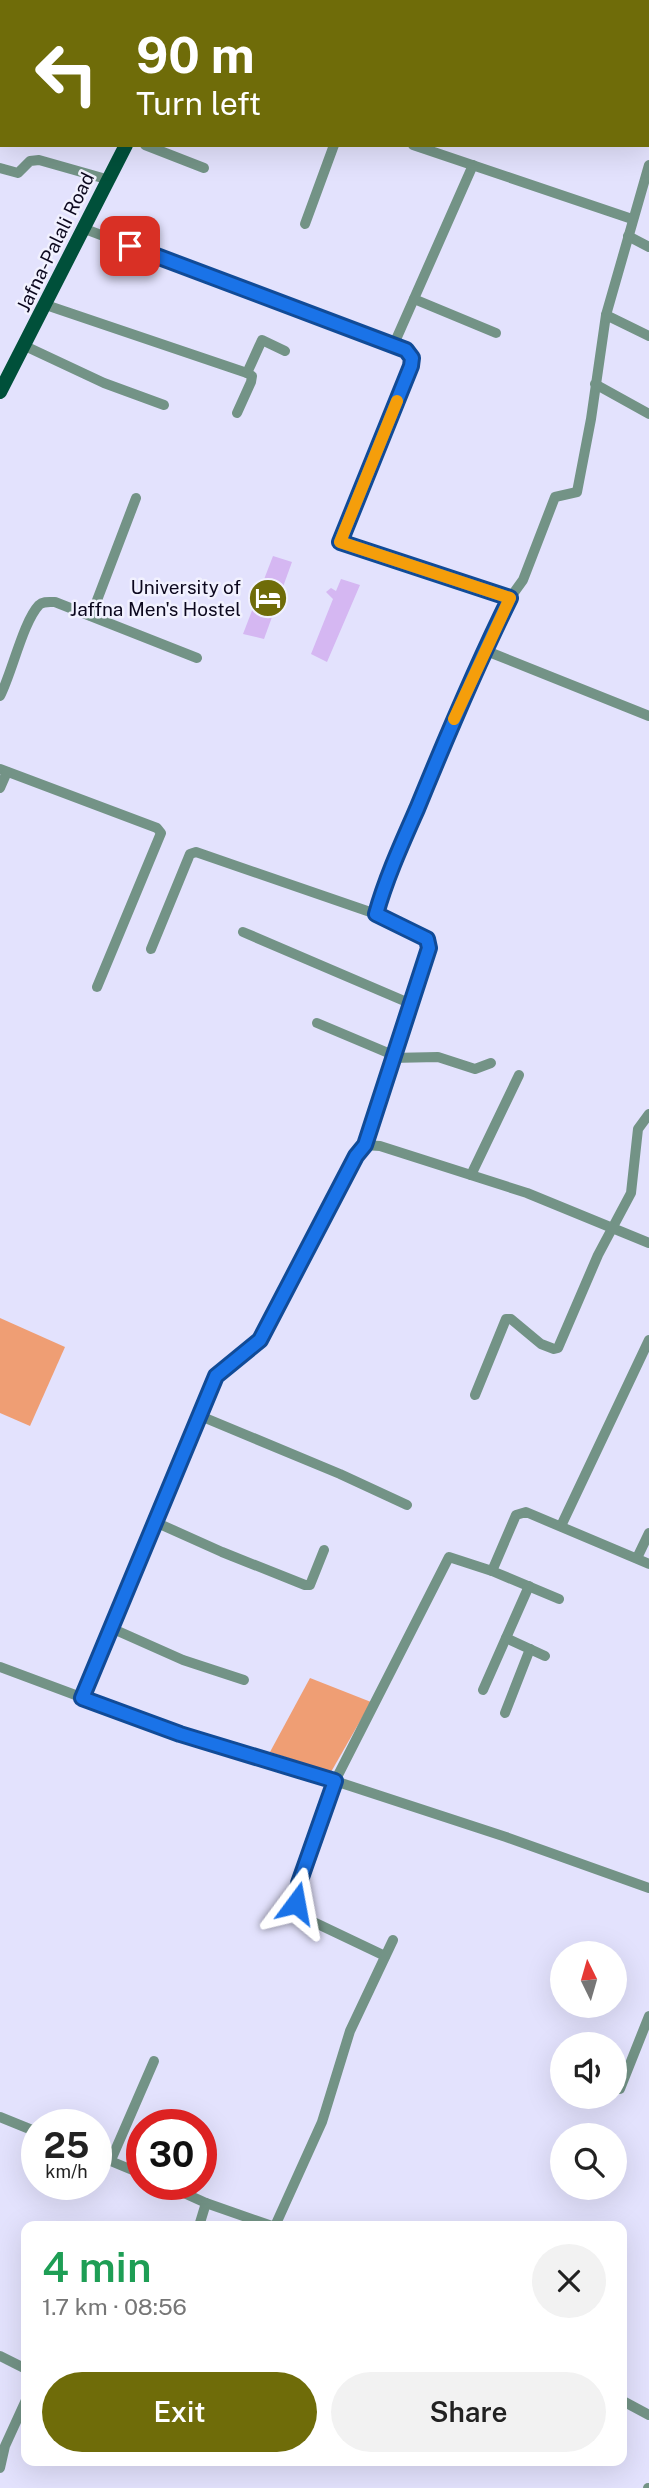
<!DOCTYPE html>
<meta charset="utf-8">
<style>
body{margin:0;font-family:"Public Sans",sans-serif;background:#f2f2f2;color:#222;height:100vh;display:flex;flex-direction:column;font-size:26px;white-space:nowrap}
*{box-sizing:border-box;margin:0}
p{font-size:23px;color:#767676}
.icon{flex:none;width:38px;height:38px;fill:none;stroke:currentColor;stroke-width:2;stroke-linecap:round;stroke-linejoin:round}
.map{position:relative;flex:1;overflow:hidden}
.panel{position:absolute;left:21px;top:2221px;width:606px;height:245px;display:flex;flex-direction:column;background:#fff;border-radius:14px;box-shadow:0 7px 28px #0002}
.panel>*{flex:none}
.banner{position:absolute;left:0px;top:0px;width:649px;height:147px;box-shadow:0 7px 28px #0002;background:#6f6c09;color:#fff;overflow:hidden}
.needle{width:46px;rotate:355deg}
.controls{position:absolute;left:550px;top:1941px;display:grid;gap:14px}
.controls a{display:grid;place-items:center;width:77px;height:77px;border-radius:50%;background:#fff;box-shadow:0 7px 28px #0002;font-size:35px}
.speed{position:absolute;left:21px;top:2109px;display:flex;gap:14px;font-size:35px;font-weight:700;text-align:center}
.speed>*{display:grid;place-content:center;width:91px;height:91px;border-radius:50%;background:#fff;box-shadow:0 7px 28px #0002;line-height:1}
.speed small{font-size:18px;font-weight:400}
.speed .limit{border:10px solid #d22;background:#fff;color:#111}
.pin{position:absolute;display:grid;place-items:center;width:60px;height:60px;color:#fff;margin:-30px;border-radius:14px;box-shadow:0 4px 10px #0006}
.me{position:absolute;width:77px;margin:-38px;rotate:13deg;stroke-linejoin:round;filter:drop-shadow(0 0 5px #0008)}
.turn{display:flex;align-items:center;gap:24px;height:147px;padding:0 21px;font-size:32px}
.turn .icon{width:91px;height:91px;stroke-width:2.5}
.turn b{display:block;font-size:49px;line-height:60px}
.round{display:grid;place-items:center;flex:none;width:74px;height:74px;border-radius:37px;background:#f2f2f2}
.summary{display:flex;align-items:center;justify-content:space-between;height:119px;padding:0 21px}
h1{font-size:42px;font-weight:600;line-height:52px;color:#1e9e55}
.primary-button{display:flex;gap:14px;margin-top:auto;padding:14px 21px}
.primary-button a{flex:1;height:80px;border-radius:42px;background:#6f6c09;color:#fff;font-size:28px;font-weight:600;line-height:80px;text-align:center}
.primary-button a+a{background:#f2f2f2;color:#222}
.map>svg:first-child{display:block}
</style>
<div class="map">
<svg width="649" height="2488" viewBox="0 0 649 2488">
<rect width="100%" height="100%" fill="#e3e2fd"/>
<g fill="#ef9e74">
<polygon points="0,1318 65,1347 30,1426 0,1413"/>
<polygon points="310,1678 371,1702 331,1772 270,1752"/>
</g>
<g fill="#d5b7f2">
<polygon points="273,556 292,562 264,639 243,634"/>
<polygon points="341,579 360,585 327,662 311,654 333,599 326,592 331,588 336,591"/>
</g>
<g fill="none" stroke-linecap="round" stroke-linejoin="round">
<g stroke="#739386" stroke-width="10">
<polyline points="445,0 449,2"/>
<polyline points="145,145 204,168"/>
<polyline points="413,145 632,219"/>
<polyline points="0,168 18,173 30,161 39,160 106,179"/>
<polyline points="305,224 334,145"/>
<polyline points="85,229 406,350 413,358 411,366 340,542 510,598"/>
<polyline points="628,236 649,247"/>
<polyline points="414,299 496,333"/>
<polyline points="46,305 247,373 252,376 251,382 237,413"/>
<polyline points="606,315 649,336"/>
<polyline points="394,344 473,165"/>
<polyline points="25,346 104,383 164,405"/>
<polyline points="247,373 262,340 285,351"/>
<polyline points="595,384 649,414"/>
<polyline points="91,616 136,498"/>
<polyline points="484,650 649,716"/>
<path d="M0,696c12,-23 23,-74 39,-91 4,-4 10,-3 16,-3l142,56"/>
<polyline points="0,769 157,828 161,833 97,987"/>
<polyline points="0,788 7,772"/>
<polyline points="243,932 409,1003"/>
<polyline points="151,949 190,854 196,852 376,914"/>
<polyline points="317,1023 393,1055"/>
<polyline points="391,1058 438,1057 475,1069 491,1063"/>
<polyline points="364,1145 429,948 427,939 376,914 382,894 484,650 510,598 523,580 555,497 577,492 591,419 606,315 649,165"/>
<polyline points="471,1175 519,1075"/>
<polyline points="475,1395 506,1319 511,1319 541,1344 554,1349 558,1348 598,1255 631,1193 638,1129 649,1114"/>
<polyline points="198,1415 340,1474 407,1505"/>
<polyline points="155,1522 222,1552 305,1585 310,1585 324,1550"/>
<polyline points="561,1526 649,1340"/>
<polyline points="637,1558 649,1533"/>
<polyline points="649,1564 526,1512 516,1515 492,1571 449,1557 335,1781 506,1837 649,1888"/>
<polyline points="492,1571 559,1599"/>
<polyline points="111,1628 183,1660 244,1680"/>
<polyline points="506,1638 545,1656"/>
<polyline points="0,1667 180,1734 335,1781 297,1892 296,1908 303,1917 385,1956"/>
<polyline points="483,1690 529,1586"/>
<polyline points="82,1698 216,1375 260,1340 356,1156 364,1145 380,1146 527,1193 649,1243"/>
<polyline points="505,1713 530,1649"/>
<polyline points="620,2089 649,2016"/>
<polyline points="0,2117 37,2132"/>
<polyline points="96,2155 142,2174"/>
<polyline points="111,2160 154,2061"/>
<polyline points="164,2184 206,2203 272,2226"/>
<polyline points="199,2226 206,2203"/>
<polyline points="275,2226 322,2122 350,2031 393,1940"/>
<polyline points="0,2356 26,2369"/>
<polyline points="621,2400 649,2415"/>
<polyline points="0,2468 5,2446 26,2400"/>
<polyline points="648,2488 649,2488"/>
</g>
<g stroke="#00503a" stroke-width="14">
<polyline points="203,2 204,0"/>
<polyline points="0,392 126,145"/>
</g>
</g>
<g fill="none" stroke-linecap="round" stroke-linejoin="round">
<g stroke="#114b97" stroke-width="18">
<path id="route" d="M130,246l276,104 6,8 -1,8 -71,176 170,56c-34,69 -64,140 -93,211 -15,34 -31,69 -41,105l51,25 2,9 -64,197 -9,11 -96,184 -44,36 -134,322 98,36 155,47 -36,102 -3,20"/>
</g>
<use href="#route" stroke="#1a73e8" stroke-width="12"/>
<polyline stroke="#f59e0b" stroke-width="12" points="397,401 340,542 510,598 454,719"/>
</g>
<defs>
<g id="hotel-disc" transform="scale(2.0125)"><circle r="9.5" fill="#6f6c09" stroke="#f1f1fe"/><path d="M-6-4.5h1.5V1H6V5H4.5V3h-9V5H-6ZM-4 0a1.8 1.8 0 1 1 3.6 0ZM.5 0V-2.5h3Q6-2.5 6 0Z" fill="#fff"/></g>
</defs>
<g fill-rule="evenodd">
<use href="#hotel-disc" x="268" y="598"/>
</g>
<g text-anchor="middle" stroke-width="5" stroke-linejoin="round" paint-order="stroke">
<g font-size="19" fill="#0c081e" stroke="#f1f1fe">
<text transform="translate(55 242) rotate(-64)" y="7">Jafna-Palali Road</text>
</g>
<g font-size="19" fill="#0c081e" stroke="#f1f1fe" text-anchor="end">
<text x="241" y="594">University of<tspan x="241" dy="22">Jaffna Men's Hostel</tspan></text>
</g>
</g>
</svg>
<div class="controls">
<a><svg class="needle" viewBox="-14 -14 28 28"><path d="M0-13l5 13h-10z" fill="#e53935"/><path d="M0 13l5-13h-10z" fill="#767676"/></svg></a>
<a><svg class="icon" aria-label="sound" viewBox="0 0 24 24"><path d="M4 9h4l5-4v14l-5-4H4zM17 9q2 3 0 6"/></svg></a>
<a><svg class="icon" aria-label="search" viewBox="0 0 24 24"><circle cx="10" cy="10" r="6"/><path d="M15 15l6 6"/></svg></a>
</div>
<div class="speed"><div>25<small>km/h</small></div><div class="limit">30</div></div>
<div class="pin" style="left:130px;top:246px;background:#d93025"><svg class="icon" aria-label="arrive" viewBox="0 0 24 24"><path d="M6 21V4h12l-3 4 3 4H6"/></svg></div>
<svg class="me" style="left:296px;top:1903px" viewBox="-20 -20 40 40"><path d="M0-17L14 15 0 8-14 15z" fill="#1a73e8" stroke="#fff" stroke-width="4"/></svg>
<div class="banner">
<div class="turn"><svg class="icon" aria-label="left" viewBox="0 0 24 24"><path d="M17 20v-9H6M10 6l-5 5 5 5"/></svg><div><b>90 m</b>Turn left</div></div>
</div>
<section class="panel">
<div class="summary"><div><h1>4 min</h1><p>1.7 km · 08:56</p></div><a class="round"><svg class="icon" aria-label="close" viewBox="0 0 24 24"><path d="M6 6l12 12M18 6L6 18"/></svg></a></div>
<div class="primary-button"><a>Exit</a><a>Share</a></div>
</section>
</div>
